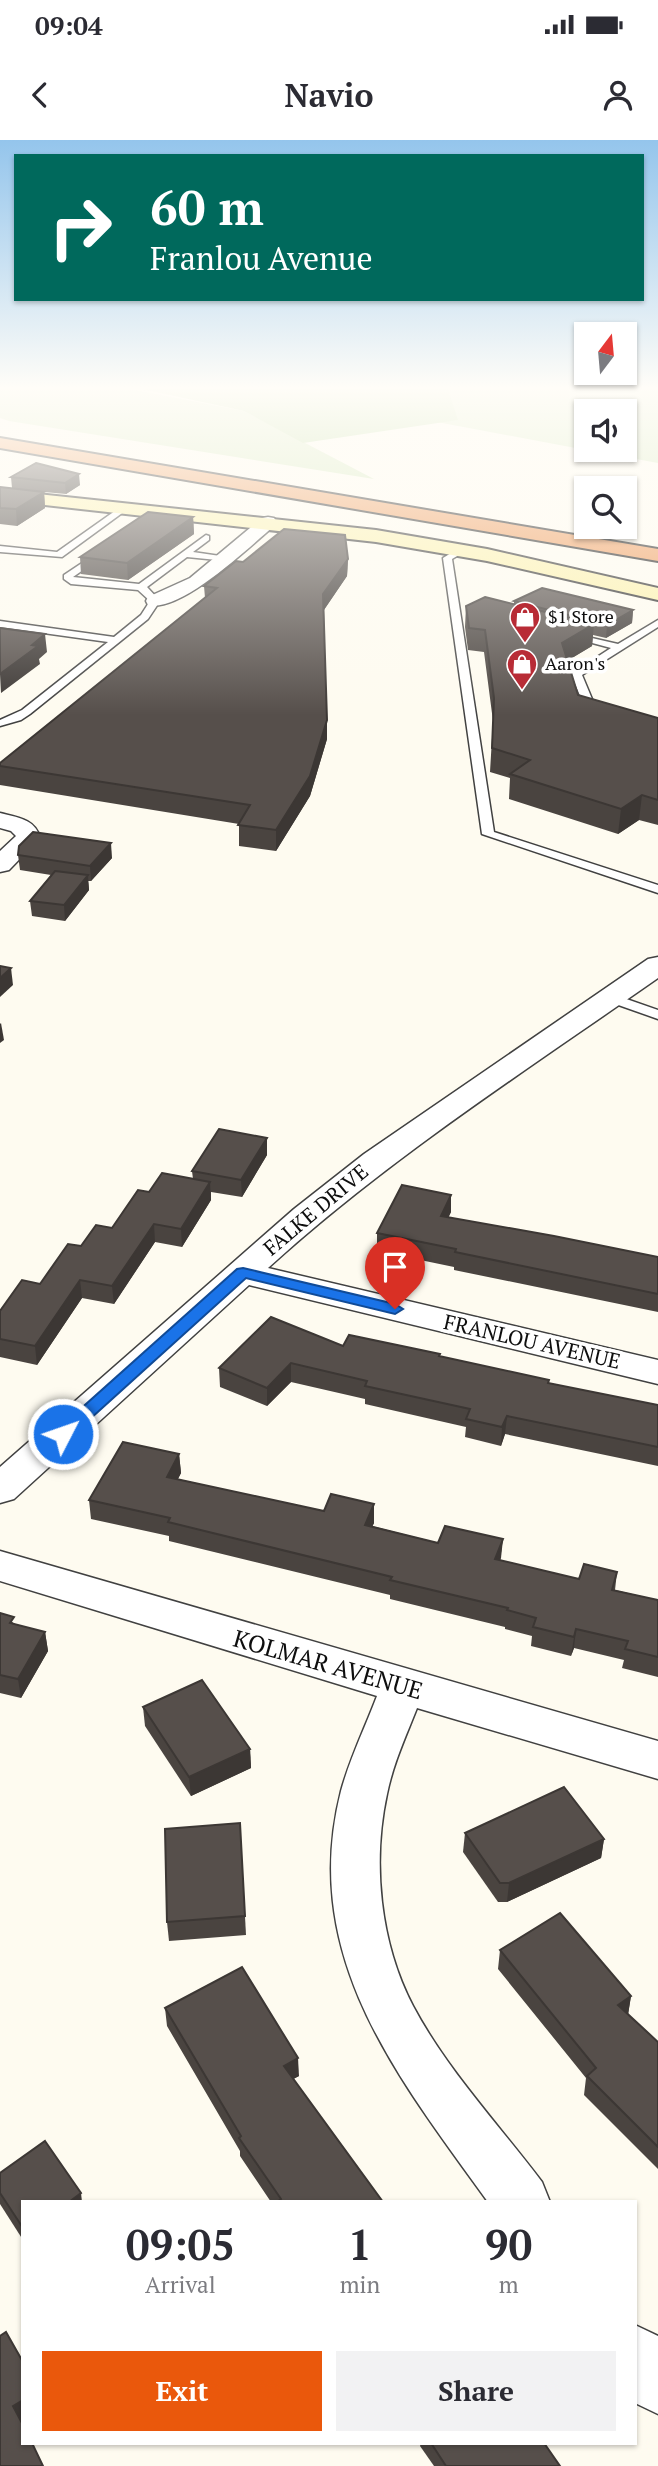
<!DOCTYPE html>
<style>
body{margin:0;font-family:"PT Serif",serif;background:#f2f2f3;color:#2b2b33;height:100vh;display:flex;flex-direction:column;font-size:26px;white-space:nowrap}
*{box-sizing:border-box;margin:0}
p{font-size:23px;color:#7c7c81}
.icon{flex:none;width:38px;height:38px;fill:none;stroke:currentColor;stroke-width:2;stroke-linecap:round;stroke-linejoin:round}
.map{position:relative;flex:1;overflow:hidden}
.panel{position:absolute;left:21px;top:2060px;width:616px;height:245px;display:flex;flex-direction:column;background:#fff;border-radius:0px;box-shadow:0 2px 5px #0004}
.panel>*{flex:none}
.hud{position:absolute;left:14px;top:14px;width:630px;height:147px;border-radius:0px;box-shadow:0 2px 5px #0004;background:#00695c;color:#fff;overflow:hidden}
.needle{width:46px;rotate:16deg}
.controls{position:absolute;left:574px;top:182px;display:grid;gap:14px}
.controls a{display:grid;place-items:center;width:63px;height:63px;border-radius:0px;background:#fff;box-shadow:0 2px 5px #0004;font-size:35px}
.pin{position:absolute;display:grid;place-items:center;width:60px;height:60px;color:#fff;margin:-72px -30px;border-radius:50% 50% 50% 0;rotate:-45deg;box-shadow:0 0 7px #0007}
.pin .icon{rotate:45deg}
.me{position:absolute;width:77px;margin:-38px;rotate:49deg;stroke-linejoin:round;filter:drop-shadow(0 0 5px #0008)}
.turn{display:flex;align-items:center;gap:24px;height:147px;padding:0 21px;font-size:32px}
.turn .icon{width:91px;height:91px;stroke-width:2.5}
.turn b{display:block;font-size:49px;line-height:60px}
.eta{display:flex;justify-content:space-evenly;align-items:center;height:119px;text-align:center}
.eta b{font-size:42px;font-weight:600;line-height:49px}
.cta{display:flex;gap:14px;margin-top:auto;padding:14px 21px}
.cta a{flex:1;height:80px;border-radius:0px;background:#ea580c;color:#fff;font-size:28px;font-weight:600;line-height:80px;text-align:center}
.cta a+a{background:#f2f2f3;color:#2b2b33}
.status{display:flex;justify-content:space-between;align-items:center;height:49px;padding:0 35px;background:#fff;direction:ltr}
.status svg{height:19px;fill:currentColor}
header{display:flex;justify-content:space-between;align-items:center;height:91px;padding:0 21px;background:#fff;font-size:32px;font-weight:600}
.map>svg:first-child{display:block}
</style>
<div class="status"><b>09:04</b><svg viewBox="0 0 49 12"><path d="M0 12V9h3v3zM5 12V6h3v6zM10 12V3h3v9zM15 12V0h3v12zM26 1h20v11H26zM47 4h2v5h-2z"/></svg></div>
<header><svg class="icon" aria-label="back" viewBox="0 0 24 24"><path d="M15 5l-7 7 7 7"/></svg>Navio<svg class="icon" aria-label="person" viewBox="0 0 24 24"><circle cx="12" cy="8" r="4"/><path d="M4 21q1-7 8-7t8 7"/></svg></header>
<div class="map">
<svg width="658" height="2326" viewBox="0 0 658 2326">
<rect width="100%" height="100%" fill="#fefbf0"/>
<g fill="#d3e7bb">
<polygon points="0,249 130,249 244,271 374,339 9,281 0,278"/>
<polygon points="429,249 658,249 658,323 587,310 625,310 625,271 586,271 586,310 421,279"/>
</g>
<polygon fill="#b8d89b" points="142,249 448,249 458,280 303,303 244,271"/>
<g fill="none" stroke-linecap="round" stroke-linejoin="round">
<g stroke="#414141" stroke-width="3">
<g id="lane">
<polygon points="122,366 129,368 62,417 0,412 0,406 57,412"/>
<polygon points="206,395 209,396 209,400 193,412 227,417 227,421 187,417 147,447 160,461 148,479 30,574 21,580 0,586 0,580 22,570 108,502 0,487 0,481 114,497 141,475 150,461 138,450 71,444 64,439 64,435 100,411 103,412 103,416 73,437 139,444"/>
<polygon points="461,407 464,408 464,412 452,419 494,692 658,745 658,753 482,694 443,418"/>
<polygon points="658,480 658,487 582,535 597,571 602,575 597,578 588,575 571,534 611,508 570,497 570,493 618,504"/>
<polygon points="612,854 658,870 658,879 607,861 605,858"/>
</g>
</g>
<g stroke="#414141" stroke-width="3">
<g id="street">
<path d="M268,377l6,1 3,4 -3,4c-25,21 -93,87 -126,79l-2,-4 2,-4 42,-19 72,-60z"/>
<path d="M0,673c16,4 36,6 40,25l-31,32 -9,2v-21l16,-15 -5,-5 -11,-3z"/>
<path d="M658,817v21c-133,93 -270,181 -390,290l390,92v24l-409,-99 -235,214 -14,4v-36l294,-258 70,-55 284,-195z"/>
<path d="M0,1411l658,190v38l-241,-71c-11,28 -24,56 -30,86 -15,69 -7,149 26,212 34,64 86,119 129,176l8,20h-62c-90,-125 -189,-246 -147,-411 9,-33 24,-63 36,-95l-377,-115z"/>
<polygon points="635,2185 658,2196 658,2274 635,2263"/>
</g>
</g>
<g stroke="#303030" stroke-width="4">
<polygon id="secondary" points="0,350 376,390 487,409 658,448 658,460 487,421 376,402 0,360"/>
</g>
<g stroke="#1f1f1f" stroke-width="4">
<polygon id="highway" points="0,298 658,409 658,421 0,308"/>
</g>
<use href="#lane" fill="#fff" fill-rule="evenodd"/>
<use href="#street" fill="#fff" fill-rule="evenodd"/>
<use href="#secondary" fill="#fbf1ae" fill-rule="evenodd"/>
<use href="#highway" fill="#ee9c5e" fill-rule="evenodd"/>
</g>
<g fill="#4a4440">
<polygon points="36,323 80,345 66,354 44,352 45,368 17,386 0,384 0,347 12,348 11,337"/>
<polygon points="193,377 194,394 128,440 81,434 80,417"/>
<polygon points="348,419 347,436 324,470 327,599 310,656 276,711 239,706 239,684 0,645 0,623 205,458 204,446 243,422"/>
<polygon points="514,461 633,470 632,483 606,498 593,495 592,506 567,521 578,555 658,578 658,685 639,680 618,694 509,659 510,638 490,632 493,581 484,512 468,510 465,487 466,466 514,464"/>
<polygon points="18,715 112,718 91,741 88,741 89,750 65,781 32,776 30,761 51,735 20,730"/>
<polygon points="267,998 267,1015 242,1057 211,1052 211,1060 182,1107 155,1102 114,1164 82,1158 37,1225 0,1217 0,1171 40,1144 81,1106 112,1088 149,1052 193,1039 192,1031"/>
<polygon points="451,1072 448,1077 658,1117 658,1172 454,1130 454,1127 377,1111 377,1093"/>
<polygon points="343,1206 440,1214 439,1216 548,1243 658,1265 658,1326 505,1294 501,1306 465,1297 466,1287 365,1264 365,1259 291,1242 267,1266 220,1247 219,1228"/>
<polygon points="179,1314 181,1333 178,1339 374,1383 372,1386 438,1403 503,1399 500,1420 579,1439 617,1432 615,1450 658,1460 658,1537 622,1528 624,1520 574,1508 571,1516 531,1506 532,1496 505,1489 505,1487 390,1459 390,1455 169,1401 169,1396 91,1379 89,1360"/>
<polygon points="0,1473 15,1484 45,1492 48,1511 21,1558 0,1553"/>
<polygon points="143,1567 250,1609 251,1628 191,1656 145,1586"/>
<polygon points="240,1683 246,1795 169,1801 167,1782"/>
<polygon points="465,1693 604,1699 601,1718 507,1762 498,1762 463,1712"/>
<polygon points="500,1810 631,1856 628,1874 658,1902 658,2029 584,1955 586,1938 498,1829"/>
<polygon points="165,1868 299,1936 293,1939 383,2062 271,2062 240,2016 240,2011 167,1886"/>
<polygon points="0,2033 23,2062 23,2100 0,2064"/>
<polygon points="421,2303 544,2303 560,2326 434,2326 420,2306"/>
</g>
<g fill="#3c3734">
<polygon points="79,334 80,345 66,354 65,343"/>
<polygon points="44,352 45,368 17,386 16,369"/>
<polygon points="193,377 194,394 128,440 127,423"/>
<polygon points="348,419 347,436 323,471 323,454"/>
<polygon points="633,470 632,483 606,498 607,485"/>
<polygon points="594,484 592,506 560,525 562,503"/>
<polygon points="45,494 47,512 39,519 40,524 1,553 0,534"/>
<polygon points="327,580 327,599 310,656 276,711 276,690"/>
<polygon points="642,655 639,680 618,694 621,669"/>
<polygon points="111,703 112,718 91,741 90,726"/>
<polygon points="88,735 89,750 65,781 64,765"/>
<polygon points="11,828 13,845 0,857 0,838"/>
<polygon points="1,883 4,900 0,903 0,884"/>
<polygon points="267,998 267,1015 242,1057 241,1040"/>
<polygon points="210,1042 211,1060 182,1107 181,1089"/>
<polygon points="451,1055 451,1072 441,1094 441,1076"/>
<polygon points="154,1084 155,1102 114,1164 112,1146"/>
<polygon points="80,1140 82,1158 37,1225 35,1206"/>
<polygon points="291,1223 291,1242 267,1266 267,1248"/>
<polygon points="507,1276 505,1294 501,1306 502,1287"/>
<polygon points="179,1314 181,1333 169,1355 167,1337"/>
<polygon points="374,1364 374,1383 365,1404 365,1385"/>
<polygon points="503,1399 501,1418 494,1438 495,1419"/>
<polygon points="576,1489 574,1508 571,1516 574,1497"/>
<polygon points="45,1492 48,1511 21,1558 18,1539"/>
<polygon points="250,1609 251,1628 191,1656 189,1637"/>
<polygon points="604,1699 601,1718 507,1762 509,1743"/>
<polygon points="631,1856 628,1875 618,1865"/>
<polygon points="298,1918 299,1936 284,1944 284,1926"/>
<polygon points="81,2053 82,2062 69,2062"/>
<polygon points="23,2260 23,2281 18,2285 13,2266"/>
</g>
<g fill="#564f4b" stroke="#3c3734" stroke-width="2">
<polygon points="36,323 79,334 65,343 11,337"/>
<polygon points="0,347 44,352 16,369 0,368"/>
<polygon points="148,372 193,377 127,423 80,417"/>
<polygon points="284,389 345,395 348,419 323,454 327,580 310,636 276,690 238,685 250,665 0,626 0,623 217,448 204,446 236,421 243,422"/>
<polygon points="542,448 633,470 607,485 514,461"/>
<polygon points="485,457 594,484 562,503 578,555 658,578 658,660 642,655 621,669 510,634 530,620 492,608 494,558 485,490 469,488 466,466"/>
<polygon points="0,488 45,494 32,505 38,506 0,534"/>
<polygon points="33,692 111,703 90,726 18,715 19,706"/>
<polygon points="55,731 88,735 64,765 30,761"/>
<polygon points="0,826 11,828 0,838"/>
<polygon points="219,989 267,998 241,1040 192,1031"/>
<polygon points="162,1033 210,1042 181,1089 154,1084 112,1146 80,1140 35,1206 0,1199 0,1171 22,1140 40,1144 68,1104 81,1106 96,1085 112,1088 138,1050 149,1052"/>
<polygon points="402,1045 451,1055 441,1076 554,1096 658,1117 658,1154 455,1112 456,1109 377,1093"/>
<polygon points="271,1177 343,1206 349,1195 440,1214 439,1216 549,1240 548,1243 658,1265 658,1307 507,1276 502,1287 466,1279 470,1269 365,1246 367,1241 291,1223 267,1248 219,1228"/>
<polygon points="123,1302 179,1314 167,1337 324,1371 331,1354 374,1364 365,1385 438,1403 445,1386 503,1399 495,1419 579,1439 584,1424 617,1432 612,1450 658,1460 658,1517 625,1509 628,1501 576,1489 574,1497 533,1487 536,1478 507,1470 508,1468 390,1440 392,1437 168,1382 170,1378 89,1360"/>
<polygon points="0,1473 14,1477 10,1483 45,1492 18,1539 0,1535"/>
<polygon points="202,1540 250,1609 189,1637 143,1567"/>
<polygon points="564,1647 604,1699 509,1743 500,1743 465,1693"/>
<polygon points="240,1683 245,1776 167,1782 165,1689"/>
<polygon points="560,1773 631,1856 618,1865 658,1902 658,2007 587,1936 596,1928 500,1810"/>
<polygon points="242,1827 298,1918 284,1926 383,2062 277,2062 281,2059 239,1998 241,1996 165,1868"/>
<polygon points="45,2001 81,2053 69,2062 23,2062 23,2088 0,2053 0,2033"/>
<polygon points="6,2192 23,2222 23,2260 13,2266 23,2285 23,2303 32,2303 43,2326 0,2326 0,2196"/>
<polygon points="431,2303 544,2303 560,2326 446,2326"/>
</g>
<linearGradient id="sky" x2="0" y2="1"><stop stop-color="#94c5ec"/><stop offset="0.43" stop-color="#fffdf8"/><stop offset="1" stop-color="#fffdf8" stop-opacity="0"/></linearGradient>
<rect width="658" height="575" fill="url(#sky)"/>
<polygon fill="#1a73e8" stroke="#114b97" stroke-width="2" points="243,1128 395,1164 403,1169 395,1174 246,1138 69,1298 57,1298 54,1294 57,1290 237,1129"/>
<defs>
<g id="shop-pin" transform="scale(1.575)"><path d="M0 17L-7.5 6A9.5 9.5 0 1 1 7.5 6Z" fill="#b82c36" stroke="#fff"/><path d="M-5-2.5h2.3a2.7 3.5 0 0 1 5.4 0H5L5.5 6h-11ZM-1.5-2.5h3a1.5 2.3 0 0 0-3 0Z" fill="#fff"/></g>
</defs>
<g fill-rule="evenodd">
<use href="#shop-pin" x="525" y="477"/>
<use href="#shop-pin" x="522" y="524"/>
</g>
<g text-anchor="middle" stroke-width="7" stroke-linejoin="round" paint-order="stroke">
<g font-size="18" fill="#0e0e0e" stroke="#fff" text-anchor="start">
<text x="548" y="483">$1 Store</text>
<text x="545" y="530">Aaron's</text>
</g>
<g font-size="21" fill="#0e0e0e" stroke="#fff">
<text transform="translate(316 1070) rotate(-40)" y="7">FALKE DRIVE</text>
<text transform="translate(532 1202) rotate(13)" y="7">FRANLOU AVENUE</text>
</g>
<g font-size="24" fill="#0e0e0e" stroke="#fff">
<text transform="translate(328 1525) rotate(16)" y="8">KOLMAR AVENUE</text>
</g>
</g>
</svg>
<div class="controls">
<a><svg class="needle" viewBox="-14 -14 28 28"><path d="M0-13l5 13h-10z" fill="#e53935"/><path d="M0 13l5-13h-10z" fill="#7c7c81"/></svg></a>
<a><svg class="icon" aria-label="sound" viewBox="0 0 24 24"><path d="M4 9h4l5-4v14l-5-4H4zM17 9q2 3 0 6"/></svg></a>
<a><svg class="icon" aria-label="search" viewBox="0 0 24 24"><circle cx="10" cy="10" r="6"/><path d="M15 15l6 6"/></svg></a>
</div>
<div class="pin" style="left:395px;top:1169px;background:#d93025"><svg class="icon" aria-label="arrive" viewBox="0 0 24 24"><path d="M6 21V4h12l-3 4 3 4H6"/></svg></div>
<svg class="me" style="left:63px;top:1294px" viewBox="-20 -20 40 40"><circle r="17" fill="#1a73e8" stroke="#fff" stroke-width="3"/><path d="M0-11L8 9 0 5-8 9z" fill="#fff"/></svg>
<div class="hud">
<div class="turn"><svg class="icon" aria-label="right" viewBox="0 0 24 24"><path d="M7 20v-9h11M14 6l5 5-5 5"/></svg><div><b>60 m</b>Franlou Avenue</div></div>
</div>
<section class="panel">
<div class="eta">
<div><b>09:05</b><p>Arrival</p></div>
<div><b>1</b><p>min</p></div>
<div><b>90</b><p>m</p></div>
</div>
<div class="cta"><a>Exit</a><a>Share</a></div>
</section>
</div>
